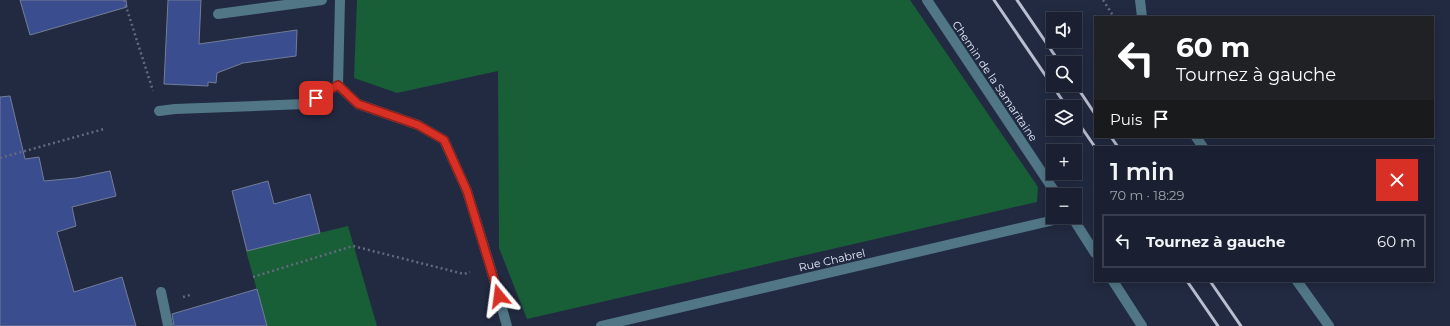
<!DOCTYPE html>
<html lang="fr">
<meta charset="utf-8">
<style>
body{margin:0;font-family:Montserrat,sans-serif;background:#272d3d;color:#f1f3f6;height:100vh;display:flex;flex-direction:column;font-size:15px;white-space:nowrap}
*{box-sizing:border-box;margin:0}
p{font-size:13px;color:#9fa3ab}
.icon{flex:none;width:22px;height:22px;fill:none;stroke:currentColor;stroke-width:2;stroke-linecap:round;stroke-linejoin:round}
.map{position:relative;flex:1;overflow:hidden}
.panel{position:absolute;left:1094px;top:146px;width:340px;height:136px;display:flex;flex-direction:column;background:#1a2031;border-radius:0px;box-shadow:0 2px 10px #0003,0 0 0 1px #383e4d}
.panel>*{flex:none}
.hud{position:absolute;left:1094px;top:16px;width:340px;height:122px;border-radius:0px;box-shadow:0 2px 10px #0003,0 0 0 1px #383e4d;background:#202124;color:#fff;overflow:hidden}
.fabs{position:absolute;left:1046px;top:12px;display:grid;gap:8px}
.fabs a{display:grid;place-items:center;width:36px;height:36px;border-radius:0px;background:#1a2031;box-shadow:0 2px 10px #0003,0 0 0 1px #383e4d;font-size:20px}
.pin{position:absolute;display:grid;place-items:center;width:34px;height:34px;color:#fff;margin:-17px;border-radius:8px;box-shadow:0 2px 6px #0006}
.me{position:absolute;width:44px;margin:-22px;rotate:344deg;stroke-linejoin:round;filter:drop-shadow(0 0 3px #0008)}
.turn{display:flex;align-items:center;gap:14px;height:84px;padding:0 16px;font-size:18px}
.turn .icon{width:52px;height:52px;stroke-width:2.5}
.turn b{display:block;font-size:28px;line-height:34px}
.then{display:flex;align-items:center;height:38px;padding:0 16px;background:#0003;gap:8px;font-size:15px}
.round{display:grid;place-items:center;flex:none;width:42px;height:42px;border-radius:0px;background:#272d3d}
.headline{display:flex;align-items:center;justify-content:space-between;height:68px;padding:0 16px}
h1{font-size:24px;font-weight:600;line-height:30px}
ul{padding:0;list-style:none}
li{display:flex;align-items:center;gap:12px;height:54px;margin:0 8px 6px;padding:0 8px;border:2px solid #383e4d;border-radius:0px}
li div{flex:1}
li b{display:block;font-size:15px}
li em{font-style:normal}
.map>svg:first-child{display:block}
</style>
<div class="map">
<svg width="1450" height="326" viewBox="0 0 1450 326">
<rect width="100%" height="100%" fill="#222a41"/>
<g fill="#185e37">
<polygon points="357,0 910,0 1038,187 1037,202 527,319 499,248 498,71 397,93 354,78"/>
<polygon points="348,226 377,326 267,326 246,251"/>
</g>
<g fill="#3a4d8f" stroke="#737d98">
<polygon points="20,0 126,0 127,7 30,35"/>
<polygon points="168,0 201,0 199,44 297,30 296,56 243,63 217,73 216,83 208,82 208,86 164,84"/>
<polygon points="10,96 25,159 39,157 44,181 76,178 110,171 116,196 72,207 76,226 57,232 74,292 122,277 136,326 0,326 0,97"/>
<polygon points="268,181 274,204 310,194 320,233 247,251 232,191"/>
<polygon points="257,289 267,326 174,326 172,314"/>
</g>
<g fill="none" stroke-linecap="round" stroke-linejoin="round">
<g stroke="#636a7f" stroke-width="2.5" stroke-dasharray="2 3" stroke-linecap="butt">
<polyline points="124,0 153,91"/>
<polyline points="1103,0 1114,17"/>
<polyline points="0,158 104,129"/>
<polyline points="253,277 353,246 464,274 470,272"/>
<polyline points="183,297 190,295"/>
</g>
<g stroke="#517787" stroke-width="10">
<polyline points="340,0 338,85 358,104 418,125 444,140 467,191 490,266 507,326"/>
<polyline points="927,0 1057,195"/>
<polyline points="1140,0 1142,17"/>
<polyline points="218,14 322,0"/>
<polyline points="159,111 175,109 305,104 338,85"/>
<polyline points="1196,137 1203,147"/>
<polyline points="1072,217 1095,253"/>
<polyline points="1113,281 1142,326"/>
<polyline points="1297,281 1329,326"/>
<polyline points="161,292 168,325"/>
<polyline points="601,326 1067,217"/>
</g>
<g stroke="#b9bfd0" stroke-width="3">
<polyline points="994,0 1067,107"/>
<polyline points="1017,0 1060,63"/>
<polyline points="1075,84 1095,114"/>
<polyline points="1075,118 1095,147"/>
<polyline points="1111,137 1118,147"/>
<polyline points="1187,281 1218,326"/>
<polyline points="1210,281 1241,326"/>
</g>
</g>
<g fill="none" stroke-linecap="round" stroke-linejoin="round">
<g stroke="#8d1f18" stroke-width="10">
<polyline id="route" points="316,98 338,85 358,104 418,125 444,140 467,191 499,296"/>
</g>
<use href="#route" stroke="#d93025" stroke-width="7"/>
</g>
<g text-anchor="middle" stroke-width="3" stroke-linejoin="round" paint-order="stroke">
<g font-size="11" fill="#e4eaf9" stroke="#222a41">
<text transform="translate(995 81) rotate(56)" y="4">Chemin de la Samaritaine</text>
<text transform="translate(832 260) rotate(-13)" y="4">Rue Chabrel</text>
</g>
</g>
</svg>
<div class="fabs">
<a><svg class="icon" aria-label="sound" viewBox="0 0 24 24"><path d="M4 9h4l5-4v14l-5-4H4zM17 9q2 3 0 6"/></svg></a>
<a><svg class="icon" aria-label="search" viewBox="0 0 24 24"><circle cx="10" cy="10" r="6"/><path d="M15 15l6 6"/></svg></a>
<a><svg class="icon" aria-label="layers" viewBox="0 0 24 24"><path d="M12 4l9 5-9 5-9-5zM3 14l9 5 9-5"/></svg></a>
<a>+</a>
<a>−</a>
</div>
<div class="pin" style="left:316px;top:98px;background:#d93025"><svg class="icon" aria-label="arrive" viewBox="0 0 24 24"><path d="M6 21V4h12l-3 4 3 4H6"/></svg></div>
<svg class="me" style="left:499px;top:296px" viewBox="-20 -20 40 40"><path d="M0-17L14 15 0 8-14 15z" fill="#d93025" stroke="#fff" stroke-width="4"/></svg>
<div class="hud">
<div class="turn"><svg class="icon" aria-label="left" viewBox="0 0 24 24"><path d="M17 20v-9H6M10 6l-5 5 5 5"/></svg><div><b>60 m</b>Tournez à gauche</div></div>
<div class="then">Puis<svg class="icon" aria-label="arrive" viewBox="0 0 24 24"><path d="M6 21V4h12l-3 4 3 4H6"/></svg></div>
</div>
<section class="panel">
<div class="headline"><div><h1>1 min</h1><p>70 m · 18:29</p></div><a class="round" style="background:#d93025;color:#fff"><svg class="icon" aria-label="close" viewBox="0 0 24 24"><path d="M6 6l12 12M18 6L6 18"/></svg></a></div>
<ul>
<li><svg class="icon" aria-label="left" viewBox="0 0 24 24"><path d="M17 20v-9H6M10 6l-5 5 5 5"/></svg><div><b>Tournez à gauche</b></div><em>60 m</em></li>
</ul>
</section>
</div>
